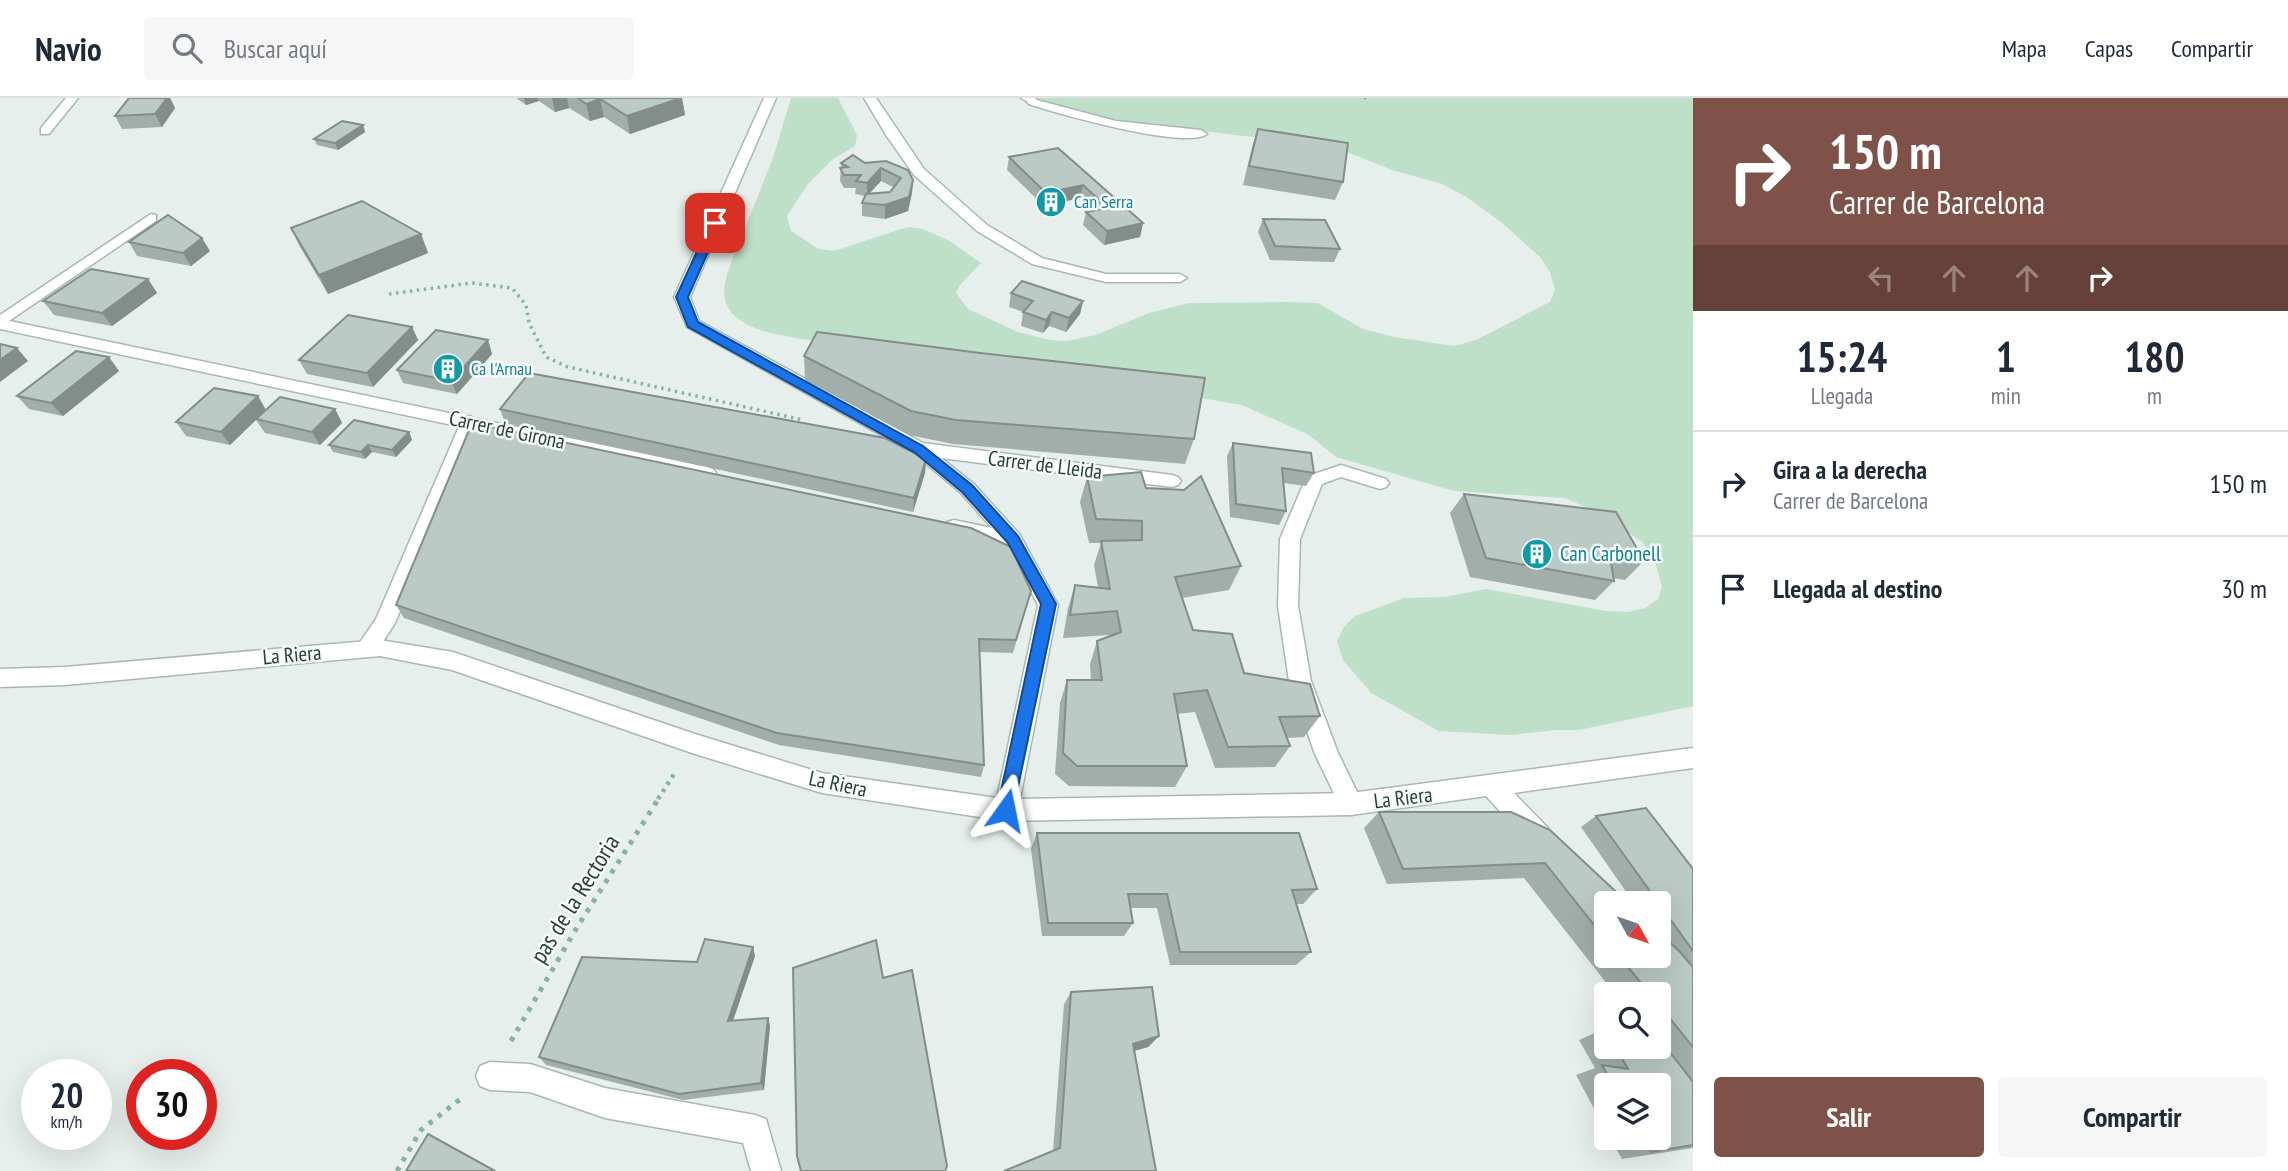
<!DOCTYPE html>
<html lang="es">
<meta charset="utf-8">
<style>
body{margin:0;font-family:"PT Sans Narrow",sans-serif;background:#f6f6f7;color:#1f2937;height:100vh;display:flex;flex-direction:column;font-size:26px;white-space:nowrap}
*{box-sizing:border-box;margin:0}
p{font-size:23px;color:#747a83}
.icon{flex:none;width:38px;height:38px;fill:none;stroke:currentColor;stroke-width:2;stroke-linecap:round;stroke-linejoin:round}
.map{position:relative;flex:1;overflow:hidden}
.details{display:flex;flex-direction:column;background:#fff;width:595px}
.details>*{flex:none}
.guide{background:#7f5249;color:#fff;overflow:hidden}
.needle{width:46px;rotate:130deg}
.tools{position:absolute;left:1594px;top:793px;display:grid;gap:14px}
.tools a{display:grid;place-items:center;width:77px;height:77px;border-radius:7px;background:#fff;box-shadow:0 7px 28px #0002;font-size:35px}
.speed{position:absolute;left:21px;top:961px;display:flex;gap:14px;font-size:35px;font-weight:700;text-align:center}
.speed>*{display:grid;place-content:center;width:91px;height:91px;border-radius:50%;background:#fff;box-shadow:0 7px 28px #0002;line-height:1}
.speed small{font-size:18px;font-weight:400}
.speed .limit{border:10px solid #d22;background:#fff;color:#111}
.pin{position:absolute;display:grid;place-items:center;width:60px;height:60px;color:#fff;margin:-30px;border-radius:14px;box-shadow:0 4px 10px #0006}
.me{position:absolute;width:77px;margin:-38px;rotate:12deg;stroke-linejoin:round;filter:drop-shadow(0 0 5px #0008)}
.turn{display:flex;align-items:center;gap:24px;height:147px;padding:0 21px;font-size:32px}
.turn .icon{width:91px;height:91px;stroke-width:2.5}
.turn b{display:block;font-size:49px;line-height:60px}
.lanes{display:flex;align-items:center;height:66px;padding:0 21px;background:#0003;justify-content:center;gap:35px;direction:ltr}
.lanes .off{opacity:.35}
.eta{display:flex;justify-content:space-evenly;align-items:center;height:119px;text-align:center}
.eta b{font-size:42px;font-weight:800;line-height:49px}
.button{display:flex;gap:14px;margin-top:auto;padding:14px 21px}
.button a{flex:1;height:80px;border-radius:7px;background:#7f5249;color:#fff;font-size:28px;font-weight:800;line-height:80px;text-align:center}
.button a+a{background:#f6f6f7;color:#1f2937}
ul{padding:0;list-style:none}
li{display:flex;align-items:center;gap:21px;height:105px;padding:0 21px;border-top:2px solid #e0e1e3}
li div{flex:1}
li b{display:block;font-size:26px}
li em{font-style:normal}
header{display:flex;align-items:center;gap:42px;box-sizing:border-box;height:98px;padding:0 35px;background:#fff;border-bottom:2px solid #e0e1e3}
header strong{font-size:33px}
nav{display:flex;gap:38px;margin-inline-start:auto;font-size:24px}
.search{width:490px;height:63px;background:#f6f6f7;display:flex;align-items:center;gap:18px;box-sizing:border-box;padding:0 24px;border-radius:7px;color:#747a83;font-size:26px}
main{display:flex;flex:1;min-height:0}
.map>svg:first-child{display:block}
</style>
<header>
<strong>Navio</strong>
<div class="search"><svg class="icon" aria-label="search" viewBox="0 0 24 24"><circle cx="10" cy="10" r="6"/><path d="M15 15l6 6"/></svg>Buscar aquí</div>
<nav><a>Mapa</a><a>Capas</a><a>Compartir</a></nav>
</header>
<main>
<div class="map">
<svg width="1693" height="1073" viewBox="0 0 1693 1073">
<rect width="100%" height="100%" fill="#e6efeb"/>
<path fill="#bfe0c8" d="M791,0h47l19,37 -2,11 -23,14 -24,24 -21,32 4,15 28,18 15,2 64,-21 12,-3 13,2 25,11 33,23 -21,22 -4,8 12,16 50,23 32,8 17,1 29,-6 53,-22 40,-10 96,-1 33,1 45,26 31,8 60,9 22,-6 74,-38 5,-13 -5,-17 -10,-15 -39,-35 -36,-26 -23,-12 -50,-14 -55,-22 -48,-9 -46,-3 -155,-20 -51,-18h656v608l-114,24h-23l-46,5 -71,-4 -68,-38 -28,-33 -6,-19 7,-14 11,-11 49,-18 41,-1 41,-8 120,22 22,1 17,-4 13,-9 4,-12 -8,-30 -12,-15 -38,-27 -39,-17 -111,-7 -118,-34 -27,-22 -67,-30 -181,-31 -259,-35c-27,-5 -74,-10 -78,-45 0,-8 2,-16 4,-23l45,-113z"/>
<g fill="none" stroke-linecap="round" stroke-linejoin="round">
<g stroke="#a8b8b2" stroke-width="3">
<g id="lane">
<path d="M1033,1l83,22 85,9 6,4c-21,16 -149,-20 -178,-30l-2,-2z"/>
<polygon points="151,116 156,117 156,123 0,229 0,217"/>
<polygon points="470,318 479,324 395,525 375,556 367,558 359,556 356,550 376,521 461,324"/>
<polygon points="1341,367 1386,381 1389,385 1386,389 1380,391 1341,379 1322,386 1300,441 1298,508 1311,583 1338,655 1363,706 1359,714 1351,717 1343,714 1315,656 1289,583 1278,508 1280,441 1305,382 1308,378"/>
</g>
</g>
<g stroke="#a8b8b2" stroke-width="3">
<g id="street">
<polygon points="66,0 78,0 49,36 41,36 41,30"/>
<polygon points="764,0 776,0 690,199 699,223 923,345 1172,377 1178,379 1181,383 1178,387 1172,389 941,360 974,386 1020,437 1058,507 1020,701 1351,695 1693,650 1693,670 1514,695 1548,730 1551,738 1548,746 1539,749 1530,746 1486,698 1351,717 1006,723 822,695 695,656 452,572 380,558 65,587 0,589 0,571 65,569 380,542 453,554 695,636 822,675 997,700 1038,507 1006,448 947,434 944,429 947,424 954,422 992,430 960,394 913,355 687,229 674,199"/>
<polygon points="864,0 876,0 924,71 987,127 1042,160 1106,176 1180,176 1187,180 1180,184 1106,184 1032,166 977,133 914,77 886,37"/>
<polygon points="1021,0 1035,0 1039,4 1033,7"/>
<polygon points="0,221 707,369 713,371 716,375 713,379 707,381 0,231"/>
<polygon points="490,964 530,966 605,990 755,1017 766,1021 781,1073 751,1073 743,1045 605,1020 530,994 490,992 480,988 476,978 480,968"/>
</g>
</g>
<polyline stroke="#86b3a5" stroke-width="2.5" stroke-dasharray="2 3.5" stroke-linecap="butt" points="1364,0 1367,0"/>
<polyline stroke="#86b3a5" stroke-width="3.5" stroke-dasharray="2.5 4.5" stroke-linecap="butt" points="389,196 472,185 512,190 526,207 529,225 546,259 568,269 803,322"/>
<polyline stroke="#86b3a5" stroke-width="4.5" stroke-dasharray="3.5 5" stroke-linecap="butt" points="658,701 676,673"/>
<g stroke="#86b3a5" stroke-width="5" stroke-dasharray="4.5 7" stroke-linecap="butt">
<polyline points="511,943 576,831 659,700"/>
<polyline points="397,1073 421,1032 463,999"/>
</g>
<use href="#lane" fill="#fff" fill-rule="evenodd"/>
<use href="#street" fill="#fff" fill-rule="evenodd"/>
</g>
<g fill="#a1aea9" fill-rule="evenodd">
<polygon points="167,0 170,0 175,10 162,29 122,31 115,18"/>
<polygon points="516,0 682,0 685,17 630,36 604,19 590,23 569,10 555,14 539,3 526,7"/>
<polygon points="363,27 365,34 338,52 317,47 314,41"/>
<polygon points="1258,31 1343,84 1335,102 1243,87 1252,49"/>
<polygon points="1058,50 1143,125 1140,139 1104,147 1083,127 1086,114 1094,113 1080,100 1044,108 1007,72 1009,59"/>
<path d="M886,63l27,19 -1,13 -4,18 -23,8 -23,-3v-13l3,-7 -10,-2 1,-6h-12l-4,-7 1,-18zM881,83l12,6 -3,5 -21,2z"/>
<polygon points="1263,121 1340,151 1334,164 1270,162 1258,134"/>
<polygon points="291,130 421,136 428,155 328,196 300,149"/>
<polygon points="129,144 210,153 191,168 137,158"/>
<polygon points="148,181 157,195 112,228 54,217 43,203"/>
<polygon points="1011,195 1083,203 1080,216 1066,234 1049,228 1043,235 1021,228 1023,214 1009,209"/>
<polygon points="412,229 418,242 373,289 307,276 299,262"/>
<polygon points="488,242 492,256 457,296 403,285 397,272"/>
<polygon points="804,258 1194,341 1185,366 953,346 909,337 805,282"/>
<polygon points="119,273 63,318 29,311 17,298"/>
<polygon points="335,311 342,325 320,347 265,335 256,322 230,347 186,338 176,324 266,312"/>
<polygon points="500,311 926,361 925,375 913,414 505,325"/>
<polygon points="409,334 412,342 396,359 372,354 365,361 333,354 329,347"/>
<polygon points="1233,345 1314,375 1306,388 1284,385 1286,413 1279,427 1230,419 1227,358"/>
<polygon points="1087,379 1146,390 1241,468 1229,492 1182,500 1193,532 1244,575 1320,618 1304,639 1287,640 1290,648 1275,669 1215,670 1195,614 1177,616 1187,668 1175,689 1069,688 1055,676 1060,605 1067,582 1091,582 1090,566 1097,543 1109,539 1109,537 1063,540 1068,510 1075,487 1098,489 1094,467 1101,445 1089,445 1080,404"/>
<polygon points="1464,396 1644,463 1625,482 1613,480 1614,483 1595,502 1470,479 1450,415"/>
<polygon points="1031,493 1013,555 979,554 984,667 981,679 779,647 404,520 396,507"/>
<polygon points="1379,714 1511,714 1606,805 1606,858 1659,858 1659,805 1634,805 1581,729 1596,718 1693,771 1693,1050 1622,1061 1610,1040 1659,1040 1659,987 1606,987 1606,1033 1576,977 1595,970 1579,942 1604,931 1606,931 1606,948 1659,948 1659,896 1615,896 1524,780 1387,786 1364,730"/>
<polygon points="1037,735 1317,791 1303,806 1296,806 1311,854 1296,867 1170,867 1157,810 1130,810 1133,825 1124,838 1042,838 1031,751"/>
<polygon points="753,849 755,858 733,923 768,920 770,928 764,992 683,1002 546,967 539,959 697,864"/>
<polygon points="1071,894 1159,938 1148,949 1134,953 1156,1073 1053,1053 1064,906"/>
</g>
<g fill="#838d89">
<polygon points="167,0 170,0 175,10 162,29 155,16"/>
<polygon points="524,0 538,0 539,3 526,7"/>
<polygon points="552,0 567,0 569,10 555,14"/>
<polygon points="681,0 682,0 685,17 630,36 627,18"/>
<polygon points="600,1 604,19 590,23 586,6"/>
<polygon points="363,27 365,34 338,52 335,45"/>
<polygon points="881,70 881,83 867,98 867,85"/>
<polygon points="913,82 912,95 908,113 885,121 885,107"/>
<polygon points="1083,87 1080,100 1044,108 1046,95"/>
<polygon points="1143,125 1140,139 1104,147 1107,133"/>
<polygon points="421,136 428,155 328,196 319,177"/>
<polygon points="202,140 210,153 191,168 183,155"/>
<polygon points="148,181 157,195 112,228 102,215"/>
<polygon points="1083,203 1080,216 1066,234 1069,220"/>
<polygon points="1052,214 1049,228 1043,235 1046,222"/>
<polygon points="412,229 418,242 373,289 367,275"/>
<polygon points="488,242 492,256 457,296 451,283"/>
<polygon points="17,250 28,263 0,284 0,262"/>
<polygon points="109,259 119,273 63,318 51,305"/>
<polygon points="258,298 266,312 230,347 221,334"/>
<polygon points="335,311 342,325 320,347 312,334"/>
<polygon points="409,334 412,342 396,359 392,352"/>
<polygon points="368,347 372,354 365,361 361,354"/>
<polygon points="926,361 925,375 913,414 914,400"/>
<polygon points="753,849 755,858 730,931 728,923"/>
<polygon points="768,920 770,928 764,992 761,985"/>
<polygon points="1159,938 1148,949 1123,956 1133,946"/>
</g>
<g fill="#bbcac4" stroke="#838d89" stroke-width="2">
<polygon points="129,0 167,0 155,16 115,18"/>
<polygon points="578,0 681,0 627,18 600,1 586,6"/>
<polygon points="342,23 363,27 335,45 314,41"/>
<polygon points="1258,31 1348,45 1343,84 1249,68"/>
<polygon points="1058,50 1143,125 1107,133 1086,114 1108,110 1083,87 1046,95 1009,59"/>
<polygon points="853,57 865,65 886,63 908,72 913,82 909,99 885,107 862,105 866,96 890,94 901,80 881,70 867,85 856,83 861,77 844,77 840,70 848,69 841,65"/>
<polygon points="362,103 421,136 319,177 291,130"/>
<polygon points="168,117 202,140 183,155 129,144"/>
<polygon points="1263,121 1325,122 1340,151 1275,148"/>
<polygon points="91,171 148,181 102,215 43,203"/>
<polygon points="1022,183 1083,203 1069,220 1052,214 1046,222 1023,214 1033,203 1011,195"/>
<polygon points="348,217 412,229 367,275 299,262"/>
<polygon points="436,232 488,242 451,283 397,272"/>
<polygon points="817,234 980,255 1205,280 1194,341 956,322 911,313 804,258"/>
<polygon points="0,246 17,250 0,262"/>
<polygon points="76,253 109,259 51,305 17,298"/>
<polygon points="529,275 885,340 926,361 914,400 500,311"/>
<polygon points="214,290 258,298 221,334 176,324"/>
<polygon points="280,299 335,311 312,334 256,321"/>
<polygon points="354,322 409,334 392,352 368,347 361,354 329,347"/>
<polygon points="472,325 971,430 1011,449 1031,493 1016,542 979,541 984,667 777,635 396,507"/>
<polygon points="1233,345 1311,355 1314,375 1282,370 1286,413 1236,406"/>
<polygon points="1141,374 1146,390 1184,392 1201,378 1241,468 1175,479 1193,532 1232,536 1244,575 1310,586 1320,618 1279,619 1290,648 1228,649 1207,592 1174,596 1187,668 1077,668 1063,655 1067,582 1102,582 1097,543 1121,534 1117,513 1070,517 1075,487 1110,491 1101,443 1142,442 1142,423 1096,421 1087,379"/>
<polygon points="1464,396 1616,414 1644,463 1610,459 1614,483 1486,460"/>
<polygon points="1646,710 1693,771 1693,853 1596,718"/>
<polygon points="1379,714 1511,714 1550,732 1628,805 1606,805 1606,842 1545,765 1403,771"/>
<polygon points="1037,735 1299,735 1317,791 1292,792 1311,854 1180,854 1167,796 1128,796 1133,825 1048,825"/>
<polygon points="1659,834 1680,854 1693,869 1693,949 1659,907 1659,896 1650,896 1619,858 1659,858"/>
<polygon points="705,841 753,849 728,923 768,920 761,985 679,996 539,959 582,859 697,864"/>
<polygon points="876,842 883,880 912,872 947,1068 945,1073 801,1073 797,1058 793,870"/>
<polygon points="1152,889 1159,938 1133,946 1156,1073 1004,1073 1060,1050 1071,894"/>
<polygon points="1659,940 1693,984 1693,1047 1651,1054 1643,1040 1659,1040 1659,987 1613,987 1602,967 1628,971 1615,948 1659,948"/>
<polygon points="428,1036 495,1073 406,1073"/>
</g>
<polygon fill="#1a73e8" stroke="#114b97" stroke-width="2" points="715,122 721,125 688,199 698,224 923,348 972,387 1018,438 1056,506 1012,718 1006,721 999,718 997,712 1041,506 1008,445 962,394 914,354 688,229 676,199 710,125"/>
<defs>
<g id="building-disc" transform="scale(1.575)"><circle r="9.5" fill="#0f9aa8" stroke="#f7fbf9"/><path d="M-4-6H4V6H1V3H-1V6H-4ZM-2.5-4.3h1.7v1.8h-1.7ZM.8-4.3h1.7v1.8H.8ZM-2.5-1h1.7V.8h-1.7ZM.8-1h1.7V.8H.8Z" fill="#fff"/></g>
</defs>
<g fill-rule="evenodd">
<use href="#building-disc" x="1051" y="104"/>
<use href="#building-disc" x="448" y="271"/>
<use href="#building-disc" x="1537" y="456"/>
</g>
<g text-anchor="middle" stroke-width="5" stroke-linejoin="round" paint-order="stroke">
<g font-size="18" fill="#0d838f" stroke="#f7fbf9" text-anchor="start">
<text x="1074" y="110">Can Serra</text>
<text x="471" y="277">Ca l'Arnau</text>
</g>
<g font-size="21" fill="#24423a" stroke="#f7fbf9">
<text transform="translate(507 332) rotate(12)" y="7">Carrer de Girona</text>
<text transform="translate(1045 367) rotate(7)" y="7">Carrer de Lleida</text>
<text transform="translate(292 557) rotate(-5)" y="7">La Riera</text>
<text transform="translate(838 686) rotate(12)" y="7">La Riera</text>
<text transform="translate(1403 700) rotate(-7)" y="7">La Riera</text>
</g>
<g font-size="21" fill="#0d838f" stroke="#f7fbf9" text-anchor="start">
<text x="1560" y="463">Can Carbonell</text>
</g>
<g font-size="24" fill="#24423a" stroke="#f7fbf9">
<text transform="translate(575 801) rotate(-58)" y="8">pas de la Rectoria</text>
</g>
</g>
</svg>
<div class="tools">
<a><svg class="needle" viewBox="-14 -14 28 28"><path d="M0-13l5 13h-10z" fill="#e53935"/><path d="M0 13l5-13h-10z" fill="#747a83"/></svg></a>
<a><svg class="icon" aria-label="search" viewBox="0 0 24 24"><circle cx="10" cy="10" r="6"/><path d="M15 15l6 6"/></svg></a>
<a><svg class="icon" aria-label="layers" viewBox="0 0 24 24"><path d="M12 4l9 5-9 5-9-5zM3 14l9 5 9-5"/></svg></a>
</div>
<div class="speed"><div>20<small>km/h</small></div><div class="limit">30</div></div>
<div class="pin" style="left:715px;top:125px;background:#d93025"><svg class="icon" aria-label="arrive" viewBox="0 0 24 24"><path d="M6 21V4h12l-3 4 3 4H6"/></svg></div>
<svg class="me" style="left:1006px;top:712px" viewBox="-20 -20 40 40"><path d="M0-17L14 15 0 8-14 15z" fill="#1a73e8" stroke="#fff" stroke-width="4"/></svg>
</div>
<section class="details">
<div class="guide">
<div class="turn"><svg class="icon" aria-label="right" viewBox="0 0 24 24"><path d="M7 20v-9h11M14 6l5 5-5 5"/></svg><div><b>150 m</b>Carrer de Barcelona</div></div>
<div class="lanes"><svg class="icon off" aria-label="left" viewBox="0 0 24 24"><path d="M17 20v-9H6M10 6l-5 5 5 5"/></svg><svg class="icon off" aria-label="ahead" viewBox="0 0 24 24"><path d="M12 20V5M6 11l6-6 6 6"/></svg><svg class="icon off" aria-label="ahead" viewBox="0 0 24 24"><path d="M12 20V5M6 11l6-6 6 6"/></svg><svg class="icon" aria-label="right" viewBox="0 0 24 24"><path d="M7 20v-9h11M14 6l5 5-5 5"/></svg></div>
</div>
<div class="eta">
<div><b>15:24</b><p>Llegada</p></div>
<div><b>1</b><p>min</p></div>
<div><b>180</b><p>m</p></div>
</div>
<ul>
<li><svg class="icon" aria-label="right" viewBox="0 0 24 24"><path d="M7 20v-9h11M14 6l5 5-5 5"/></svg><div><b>Gira a la derecha</b><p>Carrer de Barcelona</p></div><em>150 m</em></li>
<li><svg class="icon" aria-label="arrive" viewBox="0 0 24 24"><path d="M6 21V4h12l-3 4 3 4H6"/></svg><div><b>Llegada al destino</b></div><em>30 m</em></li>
</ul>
<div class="button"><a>Salir</a><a>Compartir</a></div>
</section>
</main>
